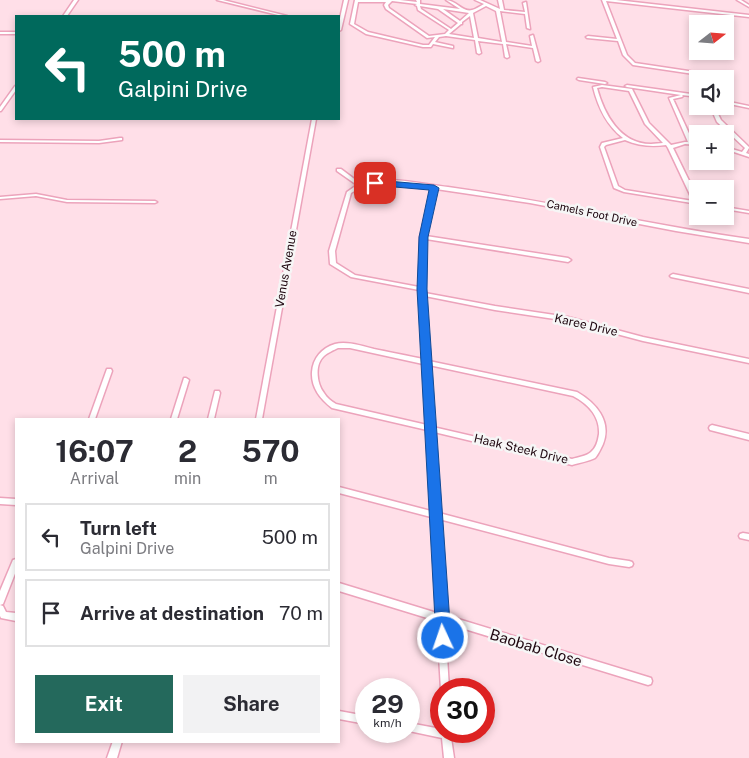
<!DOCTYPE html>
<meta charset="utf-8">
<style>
body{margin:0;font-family:"Public Sans",sans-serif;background:#f2f2f3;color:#2b2b33;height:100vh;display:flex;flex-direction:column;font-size:19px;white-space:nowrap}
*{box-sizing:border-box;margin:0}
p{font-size:16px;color:#7c7c81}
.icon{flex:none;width:28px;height:28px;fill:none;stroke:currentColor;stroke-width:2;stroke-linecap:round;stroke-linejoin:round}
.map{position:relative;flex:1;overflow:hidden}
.panel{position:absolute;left:15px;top:418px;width:325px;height:325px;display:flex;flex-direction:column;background:#fff;border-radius:0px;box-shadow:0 2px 8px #0003}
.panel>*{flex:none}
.banner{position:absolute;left:15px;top:15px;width:325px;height:105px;border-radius:0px;box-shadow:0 2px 8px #0003;background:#00695c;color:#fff;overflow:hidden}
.needle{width:32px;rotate:73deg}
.controls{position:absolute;left:689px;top:15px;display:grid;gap:10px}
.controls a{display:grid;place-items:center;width:45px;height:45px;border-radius:0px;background:#fff;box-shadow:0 2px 8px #0003;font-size:25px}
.speed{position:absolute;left:355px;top:678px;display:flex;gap:10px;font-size:25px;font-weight:700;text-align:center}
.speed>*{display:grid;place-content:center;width:65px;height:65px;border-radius:50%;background:#fff;box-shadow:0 2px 8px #0003;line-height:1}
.speed small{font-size:12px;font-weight:400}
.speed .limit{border:8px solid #d22;background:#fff;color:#111}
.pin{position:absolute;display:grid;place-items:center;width:42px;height:42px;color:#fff;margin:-21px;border-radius:10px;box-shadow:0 2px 8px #0006}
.me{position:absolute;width:55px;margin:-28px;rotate:357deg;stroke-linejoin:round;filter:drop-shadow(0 0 4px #0008)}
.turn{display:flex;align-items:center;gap:18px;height:105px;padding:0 20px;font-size:22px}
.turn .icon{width:65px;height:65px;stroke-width:2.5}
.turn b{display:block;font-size:35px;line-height:42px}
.eta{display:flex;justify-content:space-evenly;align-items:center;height:85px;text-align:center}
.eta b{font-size:30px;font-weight:700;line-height:35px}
.cta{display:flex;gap:10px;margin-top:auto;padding:10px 20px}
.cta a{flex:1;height:58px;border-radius:0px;background:#24695c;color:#fff;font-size:20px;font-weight:700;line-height:58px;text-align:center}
.cta a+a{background:#f2f2f3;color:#2b2b33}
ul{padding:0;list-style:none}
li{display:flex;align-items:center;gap:15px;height:68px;margin:0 10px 8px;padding:0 10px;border:2px solid #e1e1e2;border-radius:0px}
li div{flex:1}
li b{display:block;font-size:19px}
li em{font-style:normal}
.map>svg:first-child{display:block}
</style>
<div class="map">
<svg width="749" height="758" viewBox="0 0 749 758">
<rect width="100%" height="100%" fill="#ffdfe8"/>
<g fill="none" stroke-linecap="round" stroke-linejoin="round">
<g stroke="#eca3bb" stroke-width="3">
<g id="street">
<polygon points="74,0 78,0 67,16 63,16"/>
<polygon points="217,0 223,0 287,16 282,16"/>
<polygon points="344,0 348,0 341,30 339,31 339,23"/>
<path d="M355,0h45l17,2 -1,-2h4v4l40,5 -14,-9c10,0 17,13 26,10 4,-1 8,-4 12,-6l-9,-4h5l20,9 -2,-9h4l2,10 21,2 -2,-9 3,-1 4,27 -3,-1 -2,-14 -25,-3 6,31 26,4 -2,-10 3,-1 7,26 -2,1 -2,-1 -3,-13 -27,-4 3,13 -2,1 -2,-1 -2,-13 -25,-3 3,12 -2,1 -2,-1 -2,-13 -29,-4 -7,1 -4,5 18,4v2l-20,-4 -2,3h-8l-57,-13 -16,-10zM392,1l25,3 -2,1 2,1 1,4 31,20 -4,4 -16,2 -40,-28 -1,-3zM358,2h28l-2,3 2,4 41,29 8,-1 -6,8h-6l-55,-13 -14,-8zM420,6l18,3 20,14 -7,6 -30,-20zM486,6l10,5 6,31 -24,-4 -5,-25zM443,9l26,4 -9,8zM470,16l4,22 -25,-4 12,-10h1v-2z"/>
<polygon points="602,0 616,0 749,15 749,17 606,1 627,55 635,63 715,75 716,76 714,77 633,65 623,55 618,41 587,38 586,37 588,36 617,39"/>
<polygon points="737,0 741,0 749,5 749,7"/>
<rect x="0" y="32" width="16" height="2"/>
<polygon points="578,78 605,82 607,83 605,84 579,80 577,79"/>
<path d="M602,85l30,4 17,34 22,22 14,-3h3l-19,-44 12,-3 -54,-8 -2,-1 2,-1 71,10v2l-16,-2 1,1 -1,1 -9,2 20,43 5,1v2l-13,-1 -12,4 25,51v5l-74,-12 -10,-4 -14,-41 2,-4 21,-5c-17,-13 -25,-31 -30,-51zM602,87l27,4 16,33 18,19c-4,0 -8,1 -12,1 -31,0 -47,-30 -54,-56zM625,140c14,6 26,7 41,5l2,3 25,53 -68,-11 -7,-4 -14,-39 2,-2z"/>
<polygon points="15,86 16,86 16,90 1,111 0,111 0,107"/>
<polygon points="725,101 749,106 749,108 725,103"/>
<polygon points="710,106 714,106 721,120 749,147 749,148 746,153 749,154 749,157 725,149 725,147 742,152 745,148 717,122"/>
<polygon points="312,119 316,119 262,419 256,419"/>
<polygon points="120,138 122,138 122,140 99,143 0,142 0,140 99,141"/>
<path d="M337,169h4l20,15c28,-9 59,0 87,3 101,14 200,38 301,52v4l-73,-12 -146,-28 -94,-14 -10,47 142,22 3,2 -3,2 -142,-23 -1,54 70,13 73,11 75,20 106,22v4l-106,-22 -75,-20 -73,-11 -70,-14 4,65 148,31c19,11 35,29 26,52 -2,4 -5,11 -8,14 -5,3 -17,5 -23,7l-138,-33 5,81 170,45 20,3 3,1 1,2 -1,2 -3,1 -20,-3 -170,-45 6,96 203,62 3,1 1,3 -1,3 -3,1 -203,-62 4,66h-8v1l-4,-69 -98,-30v-8l98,30 -6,-96 -92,-24v-6l92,24 -4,-81 -95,-22c-12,-9 -21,-21 -20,-36 1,-14 10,-24 23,-28 12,-3 27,2 39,5 16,3 33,7 49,10l-4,-69 -68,-13 -21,-13 -1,-13 18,-59 10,-7 -20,-14zM379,183l22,1 31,4 -12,49 -1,50 -64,-12 -19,-12 -1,-12 16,-58 14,-8zM338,348h12l73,16 4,61 -91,-21c-5,-3 -9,-6 -12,-11 -7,-9 -10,-28 0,-37 3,-3 10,-6 14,-8zM429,365l144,31c15,8 27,20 26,38 -1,7 -3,14 -8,18 -4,4 -13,5 -19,7l-139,-32z"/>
<polygon points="36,194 67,200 155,201 157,202 155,203 67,202 36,196 0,199 0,197"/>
<polygon points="725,207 749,211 749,213 725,209"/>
<polygon points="673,274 749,289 749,293 671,277 670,276 671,275"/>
<polygon points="107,369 111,369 112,371 95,419 89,419"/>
<polygon points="184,378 186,378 189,380 177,419 171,419"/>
<polygon points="215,391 219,391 220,393 214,419 208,419"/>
<polygon points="712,425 749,434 749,440 710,430 709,428 710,426"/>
<polygon points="0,498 16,499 16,505 0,504"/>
<polygon points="743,533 749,534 749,540 740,538 739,536 740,534"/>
<polygon points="16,559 16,571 3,604 0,605 0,591 13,560"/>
<polygon points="0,605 3,606 6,612 16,613 16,621 1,618 0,616"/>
<polygon points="339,711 366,716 366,724 339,719"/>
<polygon points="409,723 441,729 441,731 450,731 454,758 444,758 442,738 409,731"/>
<polygon points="113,741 122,741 117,758 107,758"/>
</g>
</g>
<use href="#street" fill="#fff" fill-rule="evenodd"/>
</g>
<polygon fill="#1a73e8" stroke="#114b97" points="375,180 434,185 439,188 428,237 427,289 451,638 449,643 443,645 438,643 436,638 417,289 419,237 429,190 372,185 372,181"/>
<g text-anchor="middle" stroke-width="5" stroke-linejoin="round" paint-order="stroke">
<g font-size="11" fill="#1d050e" stroke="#f6f6f6">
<text transform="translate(592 213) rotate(12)" y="4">Camels Foot Drive</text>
</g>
<g font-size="12" fill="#1d050e" stroke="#f6f6f6">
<text transform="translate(286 269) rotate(-80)" y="4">Venus Avenue</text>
<text transform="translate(586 325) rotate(13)" y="4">Karee Drive</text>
<text transform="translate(521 449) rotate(13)" y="4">Haak Steek Drive</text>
</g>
<g font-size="15" fill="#1d050e" stroke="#f6f6f6">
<text transform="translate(536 648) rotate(17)" y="5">Baobab Close</text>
</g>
</g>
</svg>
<div class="controls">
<a><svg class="needle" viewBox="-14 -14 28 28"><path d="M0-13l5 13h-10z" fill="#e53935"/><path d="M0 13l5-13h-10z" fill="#7c7c81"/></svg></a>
<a><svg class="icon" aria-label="sound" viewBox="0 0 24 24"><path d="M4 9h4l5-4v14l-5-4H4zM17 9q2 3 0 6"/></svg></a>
<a>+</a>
<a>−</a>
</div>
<div class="speed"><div>29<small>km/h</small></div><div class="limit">30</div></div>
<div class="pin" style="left:375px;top:183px;background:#d93025"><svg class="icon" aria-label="arrive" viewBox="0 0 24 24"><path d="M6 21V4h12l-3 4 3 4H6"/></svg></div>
<svg class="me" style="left:443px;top:638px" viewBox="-20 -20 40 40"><circle r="17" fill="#1a73e8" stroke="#fff" stroke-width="3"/><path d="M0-11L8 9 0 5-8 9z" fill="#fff"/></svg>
<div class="banner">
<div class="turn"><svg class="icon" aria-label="left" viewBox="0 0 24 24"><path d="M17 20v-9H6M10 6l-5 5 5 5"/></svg><div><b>500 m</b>Galpini Drive</div></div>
</div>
<section class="panel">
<div class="eta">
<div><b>16:07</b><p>Arrival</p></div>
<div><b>2</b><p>min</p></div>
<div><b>570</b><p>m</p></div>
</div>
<ul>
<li><svg class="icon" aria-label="left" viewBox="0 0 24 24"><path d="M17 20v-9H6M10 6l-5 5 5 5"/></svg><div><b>Turn left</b><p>Galpini Drive</p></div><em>500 m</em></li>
<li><svg class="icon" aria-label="arrive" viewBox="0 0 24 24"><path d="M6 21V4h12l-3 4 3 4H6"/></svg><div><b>Arrive at destination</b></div><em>70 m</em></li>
</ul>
<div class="cta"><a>Exit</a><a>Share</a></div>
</section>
</div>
